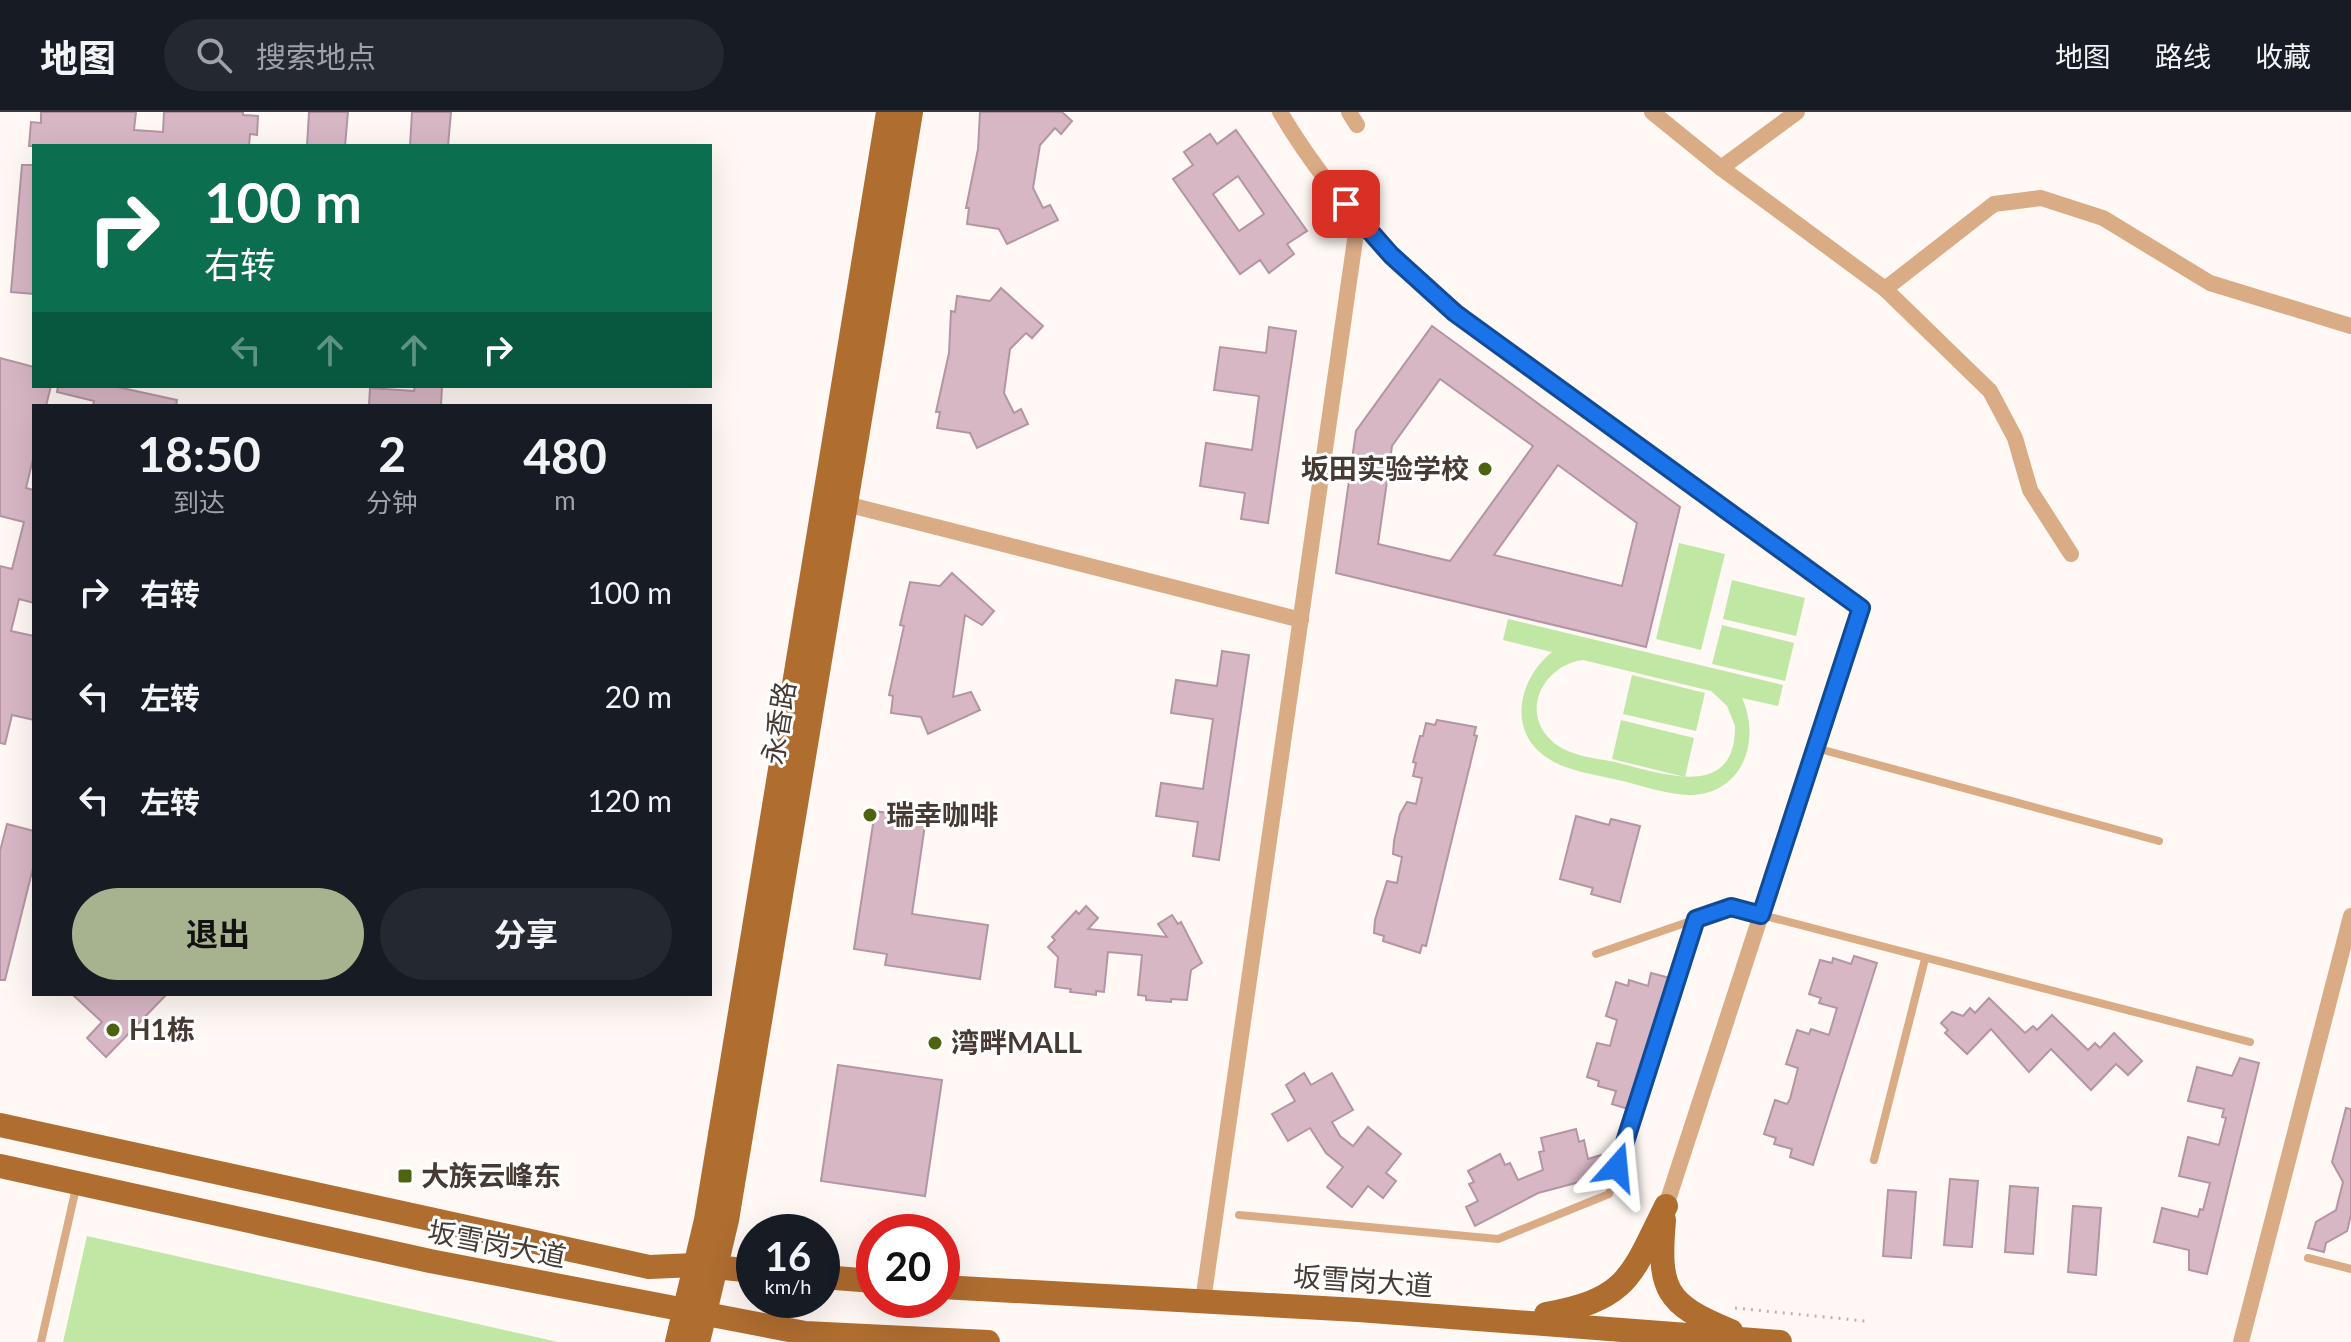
<!DOCTYPE html>
<html lang="zh">
<meta charset="utf-8">
<style>
body{margin:0;font-family:Lato,"Noto Sans SC",sans-serif;background:#242831;color:#f1f3f6;height:100vh;display:flex;flex-direction:column;font-size:30px;white-space:nowrap}
*{box-sizing:border-box;margin:0}
p{font-size:26px;color:#9ea1a6}
.icon{flex:none;width:44px;height:44px;fill:none;stroke:currentColor;stroke-width:2;stroke-linecap:round;stroke-linejoin:round}
.map{position:relative;flex:1;overflow:hidden}
.panel{position:absolute;left:32px;top:292px;width:680px;height:592px;display:flex;flex-direction:column;background:#171b24;border-radius:0px;box-shadow:0 8px 32px #0002}
.panel>*{flex:none}
.top-card{position:absolute;left:32px;top:32px;width:680px;height:244px;border-radius:0px;box-shadow:0 8px 32px #0002;background:#0b6e4f;color:#fff;overflow:hidden}
.speed{position:absolute;left:736px;top:1102px;display:flex;gap:16px;font-size:40px;font-weight:700;text-align:center}
.speed>*{display:grid;place-content:center;width:104px;height:104px;border-radius:50%;background:#171b24;box-shadow:0 8px 32px #0002;line-height:1}
.speed small{font-size:20px;font-weight:400}
.speed .limit{border:12px solid #d22;background:#fff;color:#111}
.pin{position:absolute;display:grid;place-items:center;width:68px;height:68px;color:#fff;margin:-34px;border-radius:16px;box-shadow:0 4px 12px #0006}
.me{position:absolute;width:88px;margin:-44px;rotate:18deg;stroke-linejoin:round;filter:drop-shadow(0 0 6px #0008)}
.turn{display:flex;align-items:center;gap:28px;height:168px;padding:0 40px;font-size:36px}
.turn .icon{width:104px;height:104px;stroke-width:2.5}
.turn b{display:block;font-size:56px;line-height:68px}
.lanes{display:flex;align-items:center;height:76px;padding:0 40px;background:#0003;justify-content:center;gap:40px;direction:ltr}
.lanes .off{opacity:.35}
.eta{display:flex;justify-content:space-evenly;align-items:center;height:136px;text-align:center}
.eta b{font-size:48px;font-weight:700;line-height:56px}
.cta{display:flex;gap:16px;margin-top:auto;padding:16px 40px}
.cta a{flex:1;height:92px;border-radius:48px;background:#a7b28e;color:#111;font-size:32px;font-weight:700;line-height:92px;text-align:center}
.cta a+a{background:#242831;color:#f1f3f6}
ul{padding:0;list-style:none}
li{display:flex;align-items:center;gap:24px;height:104px;padding:0 40px}
li div{flex:1}
li b{display:block;font-size:30px}
li em{font-style:normal}
header{display:flex;align-items:center;gap:48px;box-sizing:border-box;height:112px;padding:0 40px;background:#171b24;border-bottom:2px solid #363941}
header strong{font-size:38px}
nav{display:flex;gap:44px;margin-inline-start:auto;font-size:28px}
.search{width:560px;height:72px;background:#242831;display:flex;align-items:center;gap:20px;box-sizing:border-box;padding:0 28px;border-radius:44px;color:#9ea1a6;font-size:30px}
.map>svg:first-child{display:block}
</style>
<header>
<strong>地图</strong>
<div class="search"><svg class="icon" aria-label="search" viewBox="0 0 24 24"><circle cx="10" cy="10" r="6"/><path d="M15 15l6 6"/></svg>搜索地点</div>
<nav><a>地图</a><a>路线</a><a>收藏</a></nav>
</header>
<div class="map">
<svg width="2351" height="1230" viewBox="0 0 2351 1230">
<rect width="100%" height="100%" fill="#fff8f4"/>
<g fill="#c1e7a5" fill-rule="evenodd">
<polygon points="1679,431 1725,442 1701,538 1656,527"/>
<polygon points="1732,468 1805,486 1796,524 1723,507"/>
<path d="M1508,507l275,66 -5,21 -36,-8c19,41 2,96 -52,97 -23,0 -49,-10 -72,-15 -20,-5 -45,-8 -64,-18 -48,-25 -38,-81 -2,-110l-49,-12zM1583,548l128,31 16,15 8,20c1,76 -75,47 -120,36 -20,-4 -47,-6 -63,-21 -33,-30 -8,-76 31,-81z"/>
<polygon points="1722,513 1794,531 1785,569 1712,552"/>
<polygon points="1632,563 1705,581 1696,619 1623,602"/>
<polygon points="1621,608 1694,626 1685,665 1612,647"/>
<polygon points="87,1124 558,1230 63,1230"/>
</g>
<g fill="#d8b7c5" stroke="#b595a3" stroke-width="2" fill-rule="evenodd">
<polygon points="41,0 136,0 134,18 163,20 164,0 243,0 243,3 258,4 257,23 250,22 249,34 29,34 31,10 41,11"/>
<polygon points="309,0 348,0 345,34 307,34"/>
<polygon points="412,0 451,0 448,34 410,34"/>
<polygon points="980,0 1062,0 1072,9 1061,22 1055,16 1040,33 1033,76 1043,96 1050,93 1058,108 1007,132 999,117 967,112 969,96 966,96 978,37"/>
<path d="M1236,18l71,101 -20,13 7,10 -25,19 -9,-13 -20,14 -67,-95 20,-14 -9,-13 26,-18 7,10zM1238,64l26,38 -25,17 -26,-37z"/>
<polygon points="22,53 34,53 34,182 11,180"/>
<polygon points="1001,176 1043,214 1032,226 1026,221 1010,237 1004,281 1014,301 1021,297 1028,312 977,336 970,321 937,316 940,300 936,300 949,241 951,199 955,200 957,184 990,189"/>
<path d="M1432,214l248,181 -34,140 -310,-74 20,-142zM1440,267l93,67 -83,115 -72,-17 14,-98zM1558,353l79,58 -15,63 -128,-31z"/>
<polygon points="1269,215 1296,219 1268,411 1241,407 1245,381 1200,374 1206,331 1252,338 1259,284 1214,278 1220,235 1266,241"/>
<polygon points="0,246 34,255 34,274 51,274 46,294 34,294 34,343 26,376 34,378 34,491 19,487 11,519 34,524 34,608 12,603 5,632 0,631 0,454 12,457 24,410 0,404"/>
<polygon points="58,274 113,274 177,288 176,294 93,294 94,289 57,280"/>
<polygon points="415,274 442,274 441,294 369,294 370,276 414,279"/>
<polygon points="952,461 994,499 982,513 965,503 953,585 971,580 980,598 928,622 921,605 891,601 893,584 889,583 904,514 900,513 910,470 940,474"/>
<polygon points="1222,539 1249,543 1219,748 1193,744 1198,710 1156,704 1161,671 1203,677 1213,607 1171,601 1176,568 1217,574"/>
<polygon points="1437,608 1476,615 1474,623 1477,624 1426,834 1422,833 1420,841 1383,829 1384,824 1374,821 1375,808 1387,769 1397,771 1402,745 1393,742 1394,729 1400,702 1407,690 1416,692 1422,666 1413,664 1416,651 1413,650 1420,624 1423,624 1426,611 1435,613"/>
<polygon points="895,694 917,697 916,705 926,706 912,802 988,813 980,867 885,853 887,842 854,837 875,699 893,702"/>
<polygon points="1576,704 1609,713 1611,707 1640,714 1620,790 1591,782 1593,776 1560,767"/>
<polygon points="7,712 34,719 34,752 5,868 0,868 0,739"/>
<polygon points="1086,794 1098,806 1088,817 1167,825 1158,812 1172,803 1178,812 1181,810 1202,851 1191,858 1187,888 1171,887 1171,890 1146,888 1146,884 1138,883 1142,843 1108,840 1104,880 1096,879 1096,883 1070,880 1071,877 1055,875 1058,845 1048,835 1055,828 1052,825 1076,799 1079,802"/>
<polygon points="1854,844 1877,851 1813,1053 1790,1045 1792,1037 1774,1032 1776,1026 1764,1022 1775,988 1787,992 1790,987 1798,956 1786,952 1797,918 1809,922 1811,917 1829,923 1837,896 1819,891 1821,886 1809,882 1820,848 1832,851 1833,846 1851,852"/>
<polygon points="1651,861 1670,866 1628,997 1612,992 1616,979 1598,974 1599,969 1587,965 1597,931 1610,934 1617,908 1606,904 1616,870 1628,874 1629,868 1648,874"/>
<polygon points="72,882 167,882 106,945 87,926 102,910"/>
<polygon points="1989,886 2025,921 2033,914 2037,918 2052,903 2088,938 2095,931 2100,936 2114,921 2142,949 2128,963 2116,952 2091,978 2051,937 2029,960 1991,917 1967,942 1945,921 1948,918 1941,911 1952,900 1963,904 1970,896 1975,901"/>
<polygon points="2240,946 2259,951 2207,1162 2189,1158 2189,1138 2154,1130 2162,1096 2198,1105 2200,1097 2203,1098 2210,1071 2179,1064 2188,1025 2219,1033 2226,1006 2222,1005 2224,997 2188,989 2197,955 2232,964"/>
<polygon points="838,953 942,968 925,1084 821,1069"/>
<polygon points="1304,961 1311,973 1332,961 1353,998 1332,1010 1340,1024 1353,1034 1368,1015 1401,1042 1386,1061 1396,1069 1383,1086 1368,1074 1352,1095 1327,1075 1343,1055 1326,1041 1310,1016 1288,1029 1272,1002 1295,989 1286,973"/>
<polygon points="2346,996 2351,997 2351,1103 2347,1119 2326,1131 2324,1140 2308,1136 2316,1110 2336,1098 2343,1070 2332,1050"/>
<polygon points="1576,1017 1579,1030 1584,1028 1588,1047 1601,1043 1606,1063 1538,1081 1475,1114 1466,1095 1478,1089 1469,1072 1474,1070 1468,1059 1500,1042 1505,1053 1510,1051 1518,1068 1543,1058 1539,1040 1544,1039 1541,1026"/>
<polygon points="1950,1067 1978,1069 1972,1135 1944,1133"/>
<polygon points="2010,1074 2038,1076 2033,1142 2005,1140"/>
<polygon points="1888,1078 1916,1080 1911,1146 1883,1144"/>
<polygon points="2073,1094 2101,1096 2096,1163 2068,1160"/>
</g>
<g fill="none" stroke-linecap="round" stroke-linejoin="round">
<polyline stroke="#bdb4af" stroke-width="3" stroke-dasharray="2 6" stroke-linecap="butt" points="1735,1196 1865,1209"/>
<g stroke="#daac86" stroke-width="8">
<polyline points="1816,636 2159,729"/>
<polyline points="1596,842 1731,795 2250,930"/>
<polyline points="1874,1048 1925,847"/>
<polyline points="1239,1103 1498,1127 1609,1082 1696,807"/>
<polyline points="2308,1146 2351,1157"/>
<polyline points="41,1230 76,1076"/>
</g>
<g stroke="#daac86" stroke-width="16">
<path d="M1280,0c84,142 196,217 326,311 85,62 170,124 255,185l-195,598"/>
<polyline points="1349,0 1357,13"/>
<polyline points="1652,0 1721,56 1885,177 1990,279 2015,326 2030,378 2071,442"/>
<polyline points="1721,56 1797,0"/>
<polyline points="1885,177 1994,92 2041,86 2103,106 2210,171 2351,214"/>
<polyline points="846,392 1301,508"/>
<polyline points="1203,1189 1358,107"/>
<polyline points="2241,1230 2351,804"/>
</g>
<g stroke="#af6d30" stroke-width="24">
<polyline points="0,1013 649,1155 695,1153 754,1159"/>
<polyline points="0,1054 430,1149 805,1221 988,1230"/>
<path d="M1664,1108c-6,70 1,84 67,111"/>
<polyline points="822,1165 874,1169"/>
<polyline points="942,1175 1358,1198 1780,1230"/>
<path d="M1546,1202c83,-15 85,-38 120,-108"/>
<polyline points="677,1230 706,1108 888,0"/>
<polyline points="698,1230 727,1108 911,0"/>
</g>
</g>
<g fill="none" stroke-linecap="round" stroke-linejoin="round">
<g stroke="#114b97" stroke-width="20">
<polyline id="route" points="1346,92 1391,143 1455,201 1861,496 1761,803 1731,795 1696,807 1617,1055"/>
</g>
<use href="#route" stroke="#1a73e8" stroke-width="14"/>
</g>
<g fill="#4d6310" stroke="#fff" stroke-width="3">
<circle cx="1485" cy="357" r="8"/>
<circle cx="870" cy="703" r="8"/>
<circle cx="113" cy="918" r="8"/>
<circle cx="935" cy="931" r="8"/>
<rect x="397" y="1056" width="16" height="16" rx="4"/>
</g>
<g text-anchor="middle" stroke-width="6" stroke-linejoin="round" paint-order="stroke">
<g font-size="28" font-weight="bold" fill="#463a33" stroke="#fff" text-anchor="start">
<text x="1469" y="367" text-anchor="end">坂田实验学校</text>
<text x="886" y="713">瑞幸咖啡</text>
<text x="129" y="928">H1栋</text>
<text x="951" y="941">湾畔MALL</text>
<text x="421" y="1074">大族云峰东</text>
</g>
<g font-size="28" fill="#463a33" stroke="#fff">
<text transform="translate(779 611) rotate(-81)" y="10">永香路</text>
<text transform="translate(497 1132) rotate(11)" y="10">坂雪岗大道</text>
<text transform="translate(1363 1169) rotate(4)" y="10">坂雪岗大道</text>
</g>
</g>
</svg>
<div class="speed"><div>16<small>km/h</small></div><div class="limit">20</div></div>
<div class="pin" style="left:1346px;top:92px;background:#d93025"><svg class="icon" aria-label="arrive" viewBox="0 0 24 24"><path d="M6 21V4h12l-3 4 3 4H6"/></svg></div>
<svg class="me" style="left:1617px;top:1055px" viewBox="-20 -20 40 40"><path d="M0-17L14 15 0 8-14 15z" fill="#1a73e8" stroke="#fff" stroke-width="4"/></svg>
<div class="top-card">
<div class="turn"><svg class="icon" aria-label="right" viewBox="0 0 24 24"><path d="M7 20v-9h11M14 6l5 5-5 5"/></svg><div><b>100 m</b>右转</div></div>
<div class="lanes"><svg class="icon off" aria-label="left" viewBox="0 0 24 24"><path d="M17 20v-9H6M10 6l-5 5 5 5"/></svg><svg class="icon off" aria-label="ahead" viewBox="0 0 24 24"><path d="M12 20V5M6 11l6-6 6 6"/></svg><svg class="icon off" aria-label="ahead" viewBox="0 0 24 24"><path d="M12 20V5M6 11l6-6 6 6"/></svg><svg class="icon" aria-label="right" viewBox="0 0 24 24"><path d="M7 20v-9h11M14 6l5 5-5 5"/></svg></div>
</div>
<section class="panel">
<div class="eta">
<div><b>18:50</b><p>到达</p></div>
<div><b>2</b><p>分钟</p></div>
<div><b>480</b><p>m</p></div>
</div>
<ul>
<li><svg class="icon" aria-label="right" viewBox="0 0 24 24"><path d="M7 20v-9h11M14 6l5 5-5 5"/></svg><div><b>右转</b></div><em>100 m</em></li>
<li><svg class="icon" aria-label="left" viewBox="0 0 24 24"><path d="M17 20v-9H6M10 6l-5 5 5 5"/></svg><div><b>左转</b></div><em>20 m</em></li>
<li><svg class="icon" aria-label="left" viewBox="0 0 24 24"><path d="M17 20v-9H6M10 6l-5 5 5 5"/></svg><div><b>左转</b></div><em>120 m</em></li>
</ul>
<div class="cta"><a>退出</a><a>分享</a></div>
</section>
</div>
